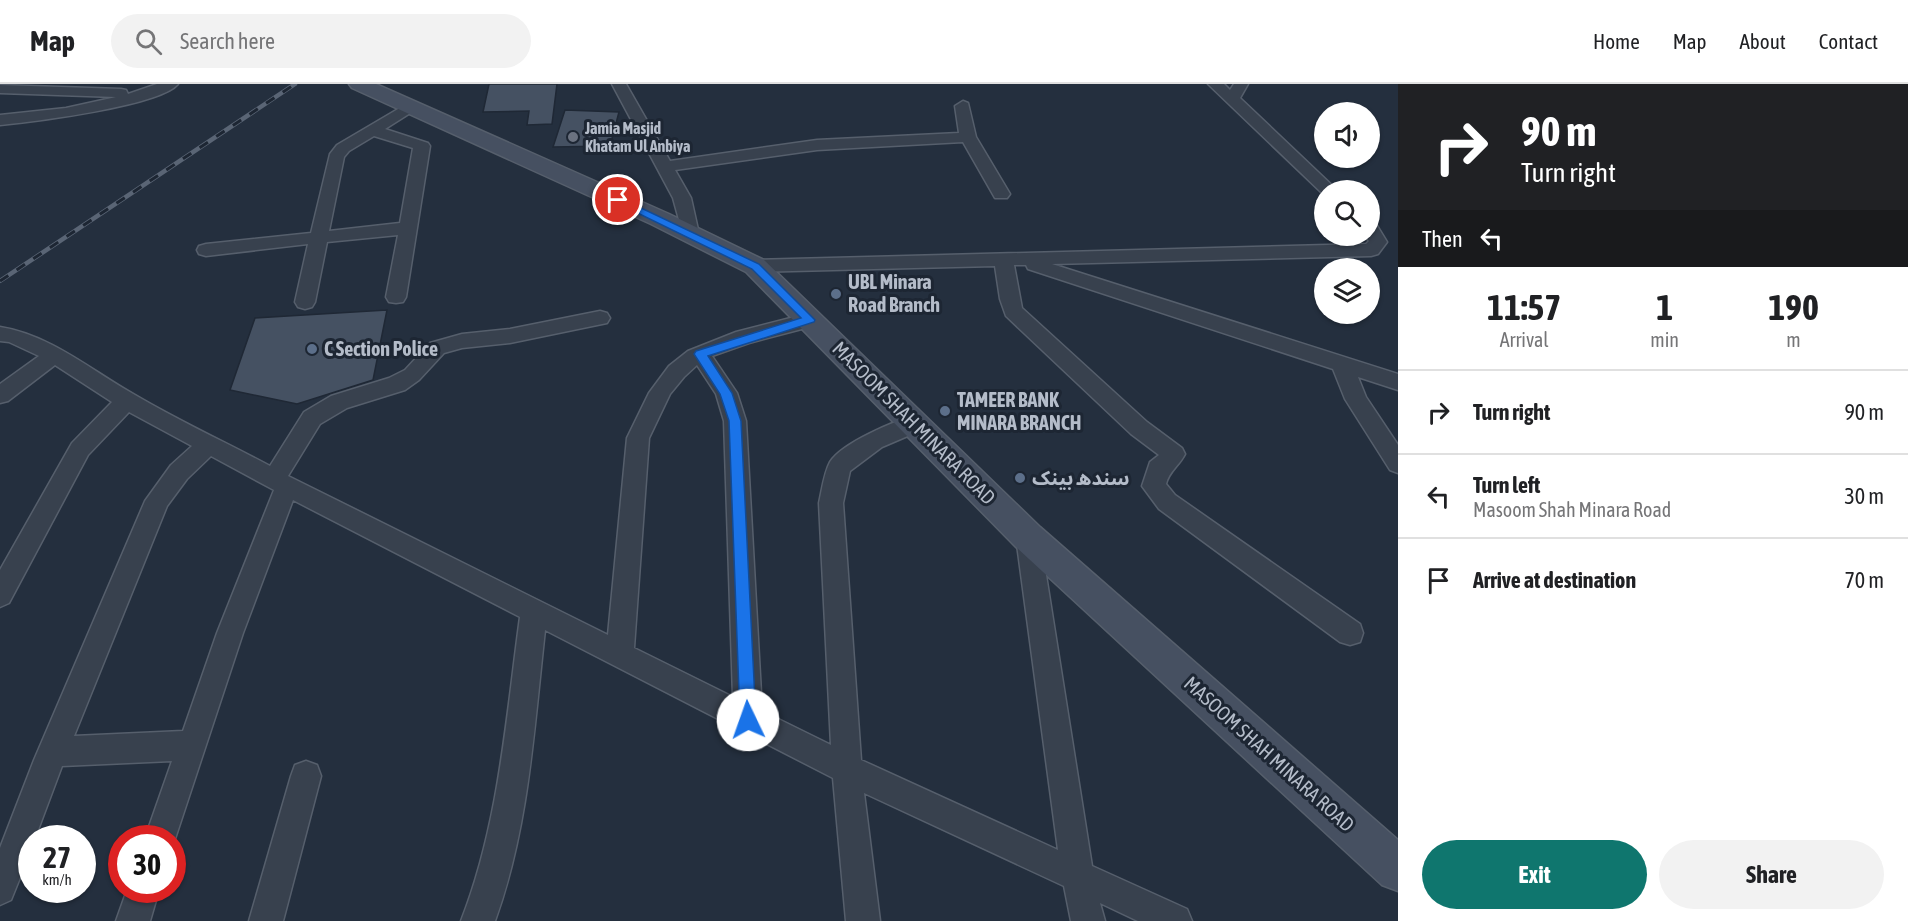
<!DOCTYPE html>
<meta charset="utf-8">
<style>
body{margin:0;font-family:"Asap Condensed","Noto Sans Arabic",sans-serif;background:#f2f2f2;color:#202124;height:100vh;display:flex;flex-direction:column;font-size:22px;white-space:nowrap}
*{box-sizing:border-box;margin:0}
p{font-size:20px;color:#757577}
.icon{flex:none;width:33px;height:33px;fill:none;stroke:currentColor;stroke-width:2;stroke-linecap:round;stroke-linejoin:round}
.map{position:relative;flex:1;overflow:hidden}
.details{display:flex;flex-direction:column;background:#fff;width:510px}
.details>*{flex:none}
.guide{background:#202124;color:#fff;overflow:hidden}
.tools{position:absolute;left:1314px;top:18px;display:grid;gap:12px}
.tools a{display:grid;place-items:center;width:66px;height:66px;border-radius:50%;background:#fff;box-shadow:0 2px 4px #0004;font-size:30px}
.speed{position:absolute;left:18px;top:741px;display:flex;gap:12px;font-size:30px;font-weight:700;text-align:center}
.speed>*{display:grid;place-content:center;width:78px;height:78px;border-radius:50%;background:#fff;box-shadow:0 2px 4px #0004;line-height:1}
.speed small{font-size:15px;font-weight:400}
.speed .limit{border:9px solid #d22;background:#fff;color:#111}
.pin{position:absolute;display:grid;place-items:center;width:51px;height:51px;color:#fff;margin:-26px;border:3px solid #fff;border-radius:50%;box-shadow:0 2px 6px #0007}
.me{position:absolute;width:66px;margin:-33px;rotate:357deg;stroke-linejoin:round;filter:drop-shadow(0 0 4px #0008)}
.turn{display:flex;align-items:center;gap:21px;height:126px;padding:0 24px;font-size:27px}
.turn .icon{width:78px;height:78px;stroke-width:2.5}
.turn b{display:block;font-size:42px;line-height:51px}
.then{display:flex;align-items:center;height:57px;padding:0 24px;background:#0003;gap:12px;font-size:22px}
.eta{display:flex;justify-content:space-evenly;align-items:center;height:102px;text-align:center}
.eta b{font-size:36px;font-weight:700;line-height:42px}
.primary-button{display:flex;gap:12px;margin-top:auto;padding:12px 24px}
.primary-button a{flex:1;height:69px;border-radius:36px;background:#0f766e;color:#fff;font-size:24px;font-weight:700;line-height:69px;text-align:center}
.primary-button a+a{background:#f2f2f2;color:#202124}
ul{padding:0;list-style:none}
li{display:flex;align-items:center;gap:18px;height:84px;padding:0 24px;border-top:2px solid #e0e0e0}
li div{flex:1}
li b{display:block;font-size:22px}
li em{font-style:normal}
header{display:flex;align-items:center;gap:36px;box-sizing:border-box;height:84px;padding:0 30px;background:#fff;border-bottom:2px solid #e0e0e0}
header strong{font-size:28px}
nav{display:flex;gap:33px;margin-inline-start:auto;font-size:21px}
.search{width:420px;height:54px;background:#f2f2f2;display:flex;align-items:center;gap:15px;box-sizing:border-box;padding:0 21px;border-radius:33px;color:#757577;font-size:22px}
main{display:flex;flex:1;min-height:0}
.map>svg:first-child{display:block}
</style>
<header>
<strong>Map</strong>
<div class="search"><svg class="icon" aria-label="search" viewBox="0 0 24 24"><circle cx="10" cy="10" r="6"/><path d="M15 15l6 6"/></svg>Search here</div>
<nav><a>Home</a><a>Map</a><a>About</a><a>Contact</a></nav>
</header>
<main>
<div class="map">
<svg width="1398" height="837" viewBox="0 0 1398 837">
<rect width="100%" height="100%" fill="#242f3e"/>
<g fill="#455162" stroke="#1f2835" stroke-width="1.5">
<polygon points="489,0 557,0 552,40 527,41 529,27 483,28"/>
<polygon points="565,26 619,28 610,62 553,63"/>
<polygon points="387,226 373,296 297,320 230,306 255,234"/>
</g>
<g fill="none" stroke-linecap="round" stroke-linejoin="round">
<g stroke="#565f6c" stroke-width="3">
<g id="street">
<path d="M157,0h21c-18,22 -146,38 -178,41v-10l66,-7 50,-11 -116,-4v-8l121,4 5,1 2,4z"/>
<polygon points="612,0 626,0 670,77 817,56 959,49 955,22 963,17 968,19 976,53 1010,110 1007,114 995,114 963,58 817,66 675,86 691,114 699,150 696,154 684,154 673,114"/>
<polygon points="1208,0 1224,0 1230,6 1234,0 1248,0 1240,14 1337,106 1324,106 1323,110"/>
<path d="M410,18l8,5 -3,3 -30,19 43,14 2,3 -24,151 -3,5 -7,1 -7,-1 -3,-5 12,-62 -71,7 -12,60 -3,5 -7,2 -7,-2 -3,-5 13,-58 -102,12 -7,-2 -2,-4 2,-4 7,-2 105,-11 19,-79 7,-9zM374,52l39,12 -13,75 -71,8 15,-74 5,-6z"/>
<path d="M1370,138l6,2 11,18 -9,12 -7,2 -319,8 346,110v16l-40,-13 8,20 32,48v28l-8,-3 -45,-71 -12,-30 -305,-100 -2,-4h-12l8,43 125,114 35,26 3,6c-6,12 -16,17 -19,30l9,11 185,129 3,9 -3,9 -10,3 -10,-3 -181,-133 -17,-23 8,-24 9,-7 -28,-21 -125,-118 -6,-17 -5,-33 -240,6 -7,-2 -2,-4 2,-4 7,-2 611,-16 3,-3 -4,-5h5z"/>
<path d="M600,227l7,2 3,5 -3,5 -97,20 -48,5 -18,5 -25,27 -14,10 -58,18 -27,16 -32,52 320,159 19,-197 22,-45 20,-27 19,-15 48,-19 74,-19 7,2 3,5 -3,5 -68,18 -37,13 25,37 9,28 16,290 69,34 -12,-242c3,-13 5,-30 11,-41 12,-19 64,-41 86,-47l8,2 3,6 -3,6 -42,18 -32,24 -7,32 18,257 197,90 -42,-313 3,-7 9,-3 9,3 3,7 52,329 95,43 5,12h-54l-38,-18 5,18h-34l-7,-35 -200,-93 16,128h-34l-13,-143 -288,-148c-11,98 -16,197 -50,291h-34c38,-97 45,-202 59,-304l-227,-117 -50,133 -71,215v-10h-27l27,-77 -110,5 -27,72h-3v10l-21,52 -11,5v-57l34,-88 111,-259 26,-36 21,-19 -63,-34 -41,43 -79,148 -9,4v-37l72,-127 40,-41 -57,-37 -47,36 -8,2v-19l39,-28 -30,-14 -9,-1v-14c51,8 92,44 135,68 44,26 90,47 135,71l34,-54 27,-16 58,-18 16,-8 25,-27 32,-9 48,-5zM697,281l19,29 8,27 9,276 -99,-49 15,-210 21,-44 14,-17zM211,372l63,34 -57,143 -34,98 -109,5 93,-230 20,-27z"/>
<polygon points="306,677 317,681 321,692 283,837 249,837 291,692 295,681"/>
<polygon points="127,806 159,806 150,837 116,837"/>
</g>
</g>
<g stroke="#565f6c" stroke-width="3">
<polygon id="secondary" points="349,0 376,0 669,130 764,176 1040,443 1398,756 1398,807 1382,801 1016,463 746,188 651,140 352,4"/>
</g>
<use href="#street" fill="#38414e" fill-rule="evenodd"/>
<use href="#secondary" fill="#465061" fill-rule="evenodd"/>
<g stroke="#5a6575" stroke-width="4.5">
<polyline id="rail" points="0,197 295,0"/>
</g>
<use href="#rail" stroke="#1d2633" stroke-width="3" stroke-dasharray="10" stroke-linecap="butt"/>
</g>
<polygon fill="#1a73e8" stroke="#114b97" stroke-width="1.5" points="618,113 759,180 815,236 814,238 708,272 732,309 741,337 756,636 754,641 748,644 742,641 740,636 729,337 720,310 694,270 696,267 801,234 752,185 615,118 615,114"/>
<circle fill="#6b7280" stroke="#1d2633" stroke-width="2" cx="573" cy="53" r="6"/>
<g fill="#5c6f8a" stroke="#1d2633" stroke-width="2">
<circle cx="836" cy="210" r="6"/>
<circle cx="312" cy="265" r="6"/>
<circle cx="945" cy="327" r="6"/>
<circle cx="1020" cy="394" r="6"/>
</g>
<g text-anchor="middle" stroke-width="6" stroke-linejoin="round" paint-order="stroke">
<g font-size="16" font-weight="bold" fill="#b4bcc9" stroke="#1d2633" text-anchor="start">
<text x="585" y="50">Jamia Masjid<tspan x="585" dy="18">Khatam Ul Anbiya</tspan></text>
</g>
<g font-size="20" font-weight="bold" fill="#b4bcc9" stroke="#1d2633" text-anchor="start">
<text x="848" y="205">UBL Minara<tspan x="848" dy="23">Road Branch</tspan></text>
<text x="324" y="272">C Section Police</text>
<text x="957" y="323">TAMEER BANK<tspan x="957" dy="23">MINARA BRANCH</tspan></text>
<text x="1032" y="401">سندھ بینک</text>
</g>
<g font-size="20" fill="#b4bcc9" stroke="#1d2633">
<text transform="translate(914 339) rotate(45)" y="7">MASOOM SHAH MINARA ROAD</text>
<text transform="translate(1269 670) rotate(42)" y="7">MASOOM SHAH MINARA ROAD</text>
</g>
</g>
</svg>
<div class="tools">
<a><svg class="icon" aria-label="sound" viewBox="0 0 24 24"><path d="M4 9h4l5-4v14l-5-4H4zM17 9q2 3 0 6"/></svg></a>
<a><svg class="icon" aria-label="search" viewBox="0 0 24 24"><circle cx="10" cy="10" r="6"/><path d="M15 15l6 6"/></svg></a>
<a><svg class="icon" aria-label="layers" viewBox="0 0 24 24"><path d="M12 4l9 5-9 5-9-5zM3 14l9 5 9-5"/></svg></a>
</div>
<div class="speed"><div>27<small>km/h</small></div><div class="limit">30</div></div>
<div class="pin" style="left:618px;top:116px;background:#d93025"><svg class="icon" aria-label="arrive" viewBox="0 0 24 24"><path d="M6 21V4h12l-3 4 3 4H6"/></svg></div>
<svg class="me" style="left:748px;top:636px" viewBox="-20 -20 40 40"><circle r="19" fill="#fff"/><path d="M0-13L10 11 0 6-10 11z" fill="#1a73e8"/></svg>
</div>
<section class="details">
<div class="guide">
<div class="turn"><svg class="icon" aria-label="right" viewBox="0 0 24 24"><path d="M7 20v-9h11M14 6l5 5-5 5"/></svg><div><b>90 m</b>Turn right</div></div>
<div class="then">Then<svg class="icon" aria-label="left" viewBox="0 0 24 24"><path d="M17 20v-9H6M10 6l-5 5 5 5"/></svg></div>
</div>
<div class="eta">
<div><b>11:57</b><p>Arrival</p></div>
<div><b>1</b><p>min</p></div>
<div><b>190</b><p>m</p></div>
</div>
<ul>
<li><svg class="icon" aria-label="right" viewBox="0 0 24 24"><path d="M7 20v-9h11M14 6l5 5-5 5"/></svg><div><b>Turn right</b></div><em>90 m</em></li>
<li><svg class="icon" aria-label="left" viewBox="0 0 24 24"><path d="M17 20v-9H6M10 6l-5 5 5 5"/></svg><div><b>Turn left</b><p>Masoom Shah Minara Road</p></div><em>30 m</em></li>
<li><svg class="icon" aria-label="arrive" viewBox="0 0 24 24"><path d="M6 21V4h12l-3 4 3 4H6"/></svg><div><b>Arrive at destination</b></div><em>70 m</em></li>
</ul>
<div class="primary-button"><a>Exit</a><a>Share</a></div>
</section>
</main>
